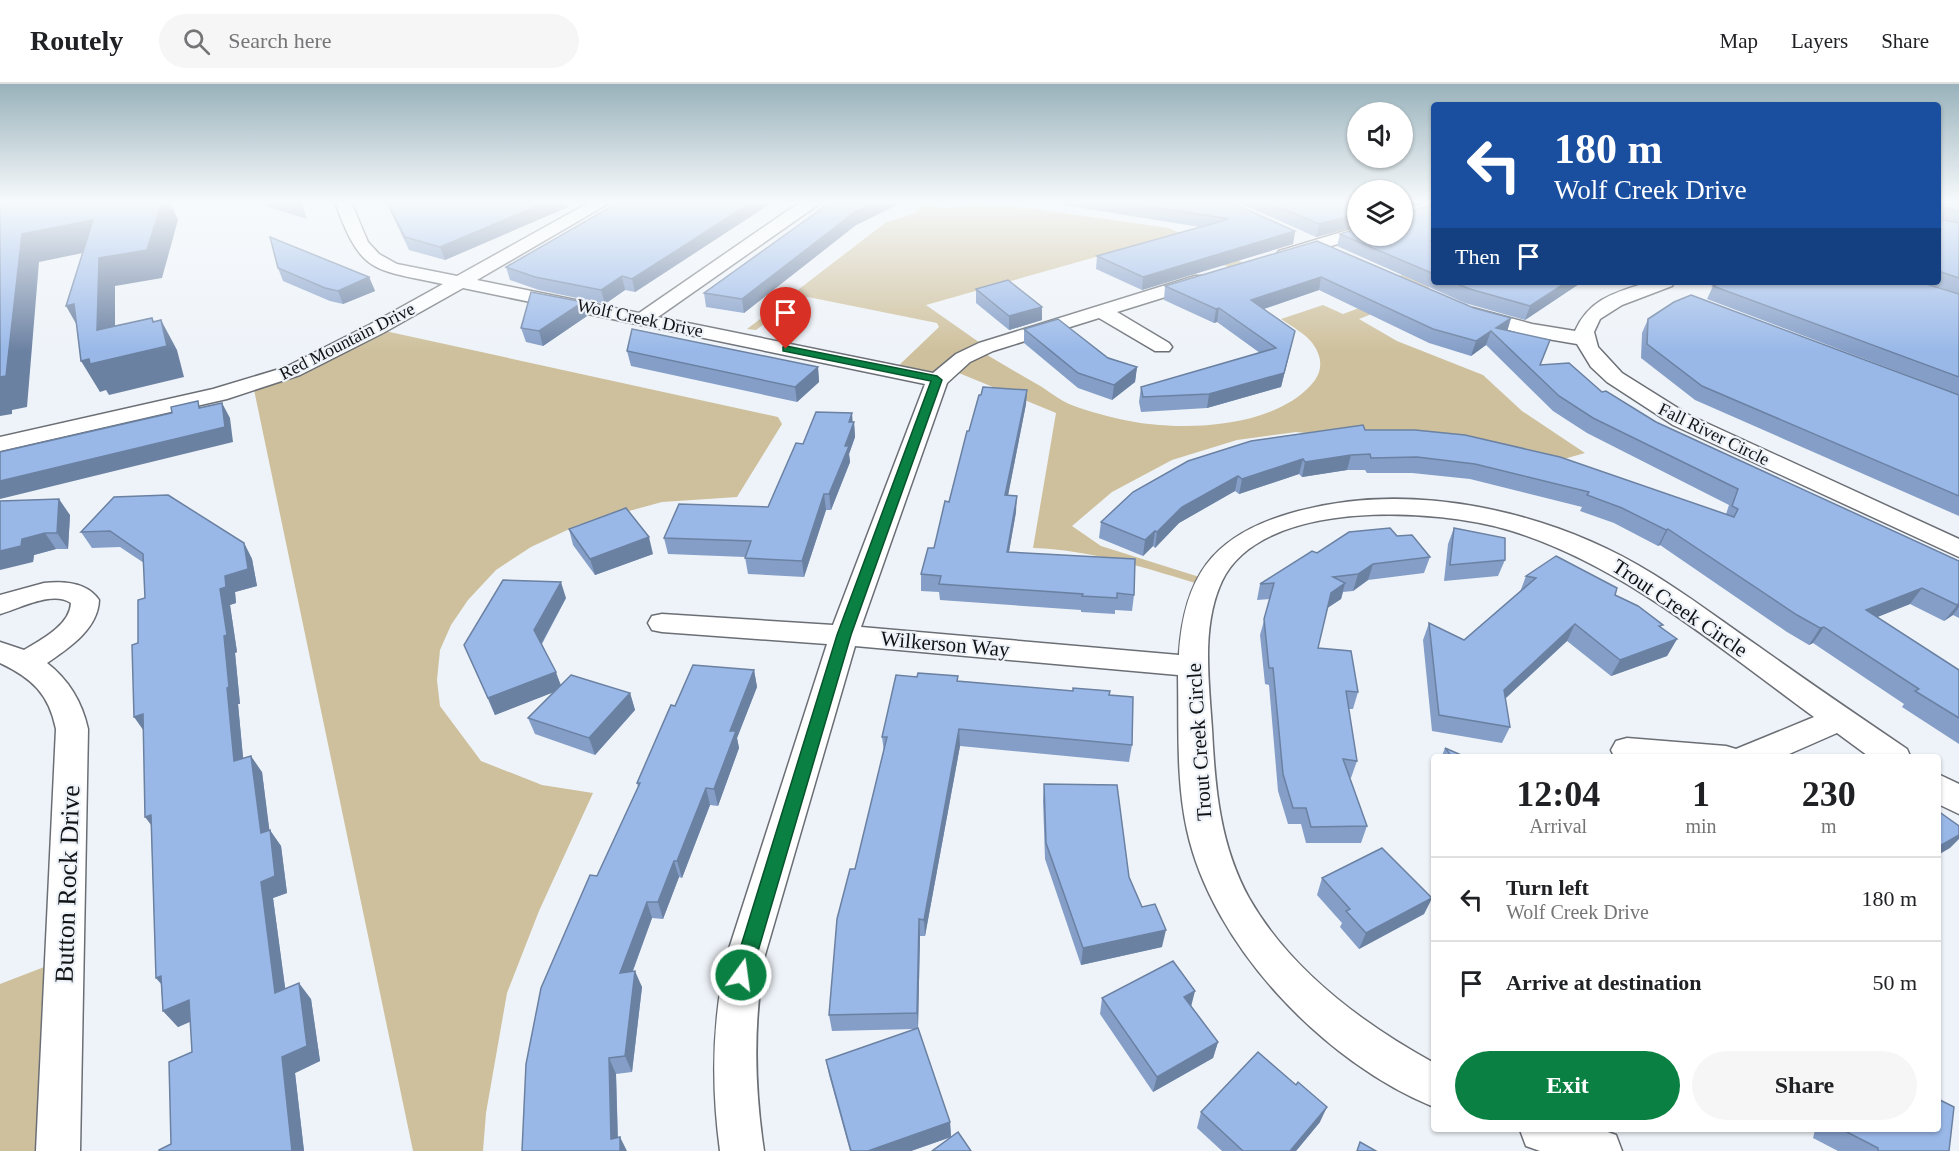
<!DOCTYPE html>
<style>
body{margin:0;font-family:Georgia,serif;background:#f6f6f6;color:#202124;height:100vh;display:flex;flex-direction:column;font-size:22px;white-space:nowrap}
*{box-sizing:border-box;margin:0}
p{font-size:20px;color:#757577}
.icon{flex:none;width:33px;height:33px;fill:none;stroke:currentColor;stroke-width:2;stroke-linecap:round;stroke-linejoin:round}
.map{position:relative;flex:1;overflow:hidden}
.drawer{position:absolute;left:1431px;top:670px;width:510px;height:378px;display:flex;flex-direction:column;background:#fff;border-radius:6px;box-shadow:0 2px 4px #0004}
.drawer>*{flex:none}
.top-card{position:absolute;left:1431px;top:18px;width:510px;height:183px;border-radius:6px;box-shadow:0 2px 4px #0004;background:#1a4fa0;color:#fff;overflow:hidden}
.controls{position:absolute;left:1347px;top:18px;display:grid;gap:12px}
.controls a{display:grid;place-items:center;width:66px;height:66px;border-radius:50%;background:#fff;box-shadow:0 2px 4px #0004;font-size:30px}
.pin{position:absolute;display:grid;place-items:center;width:51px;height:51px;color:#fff;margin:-62px -26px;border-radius:50% 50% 50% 0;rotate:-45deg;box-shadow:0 0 6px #0007}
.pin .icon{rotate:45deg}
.me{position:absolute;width:66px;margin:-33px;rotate:14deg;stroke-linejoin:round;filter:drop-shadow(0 0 4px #0008)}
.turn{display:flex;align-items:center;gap:21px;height:126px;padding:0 24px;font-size:27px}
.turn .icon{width:78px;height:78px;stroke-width:2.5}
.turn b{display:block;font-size:42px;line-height:51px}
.then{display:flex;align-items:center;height:57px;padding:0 24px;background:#0003;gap:12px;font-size:22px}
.eta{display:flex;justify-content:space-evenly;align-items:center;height:102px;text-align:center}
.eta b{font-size:36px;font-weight:800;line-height:42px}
.primary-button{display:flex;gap:12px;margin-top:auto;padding:12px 24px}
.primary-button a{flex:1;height:69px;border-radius:36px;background:#0b8043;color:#fff;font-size:24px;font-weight:800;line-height:69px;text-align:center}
.primary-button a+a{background:#f6f6f6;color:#202124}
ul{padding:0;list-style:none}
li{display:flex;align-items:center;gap:18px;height:84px;padding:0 24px;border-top:2px solid #e0e0e0}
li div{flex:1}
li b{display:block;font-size:22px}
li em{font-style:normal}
header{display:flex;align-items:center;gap:36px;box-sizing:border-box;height:84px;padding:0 30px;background:#fff;border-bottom:2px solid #e0e0e0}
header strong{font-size:28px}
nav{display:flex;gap:33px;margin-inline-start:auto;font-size:21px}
.search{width:420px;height:54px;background:#f6f6f6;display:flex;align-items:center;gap:15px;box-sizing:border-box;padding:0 21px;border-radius:33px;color:#757577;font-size:22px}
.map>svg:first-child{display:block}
</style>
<header>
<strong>Routely</strong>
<div class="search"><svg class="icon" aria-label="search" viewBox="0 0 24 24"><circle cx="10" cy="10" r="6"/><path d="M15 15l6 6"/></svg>Search here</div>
<nav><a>Map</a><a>Layers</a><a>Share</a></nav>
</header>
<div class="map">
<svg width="1959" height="1067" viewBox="0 0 1959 1067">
<rect width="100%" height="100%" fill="#eef3f9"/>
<g fill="#cec09c">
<path d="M920,118h10l4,4 13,2 25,-4 36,1 161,23 79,37 -14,5 -60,-30 -11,-2 -237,67 60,42 -7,3c21,13 42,25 63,37 9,6 18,13 27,17 21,8 44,14 66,18 53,9 138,5 176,-37 12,-13 12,-27 2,-41 -7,-10 -22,-18 -32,-25l42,-14 20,9 67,-25 -20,-10 44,-15v18l-11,12 -64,25 38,22 86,34 39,36 63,42 -21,6 -268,-27 -59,8 -65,20 -60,32 -40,34 29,20 108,34 -4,6c-57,-17 -111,-36 -172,-38l23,-135 -107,-44 -12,11 -44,-9 46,-44 -2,-4 -129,-26 -10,1 -42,32 -9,-1 138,-106 30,-10 8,-8z"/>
<polygon points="376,245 778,333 782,340 737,413 662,418 578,441 531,463 496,486 468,516 451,541 440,566 437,596 440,622 481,677 542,701 593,709 539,827 507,909 486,1029 483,1067 413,1067 253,301"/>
<polygon points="65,875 58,1067 0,1067 0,900"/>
</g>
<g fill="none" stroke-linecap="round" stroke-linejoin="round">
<g stroke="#6b6f75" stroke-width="3">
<g id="street">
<path d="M335,118h16l17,40 11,12 18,10 60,12 133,-74h21l-134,78 162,33 148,-102 15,-9h20l-164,115 275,56 23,-19 23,-11 216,-67h12l3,4 -3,4 -90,28 52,31 3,4 -3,4h-14l-56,-33 -106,33 -23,11 -23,21 -86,244 318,28c5,-78 33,-118 109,-141 118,-36 262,-4 365,60 36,22 70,48 105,72 49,35 99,69 149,103l4,9h-40l-34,-25 -57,25h-165l-4,-8 5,-9 11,-3 99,8 10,3 78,-32c-95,-69 -188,-150 -302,-186 -73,-23 -250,-34 -290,50 -21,45 -13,100 -10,148 3,60 8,116 37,169 41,72 114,126 185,165v44c-109,-44 -222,-161 -247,-277 -11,-50 -8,-104 -9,-155l-323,-29 -90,309c-12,67 -11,129 -1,196h-44c-9,-67 -8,-130 7,-196l100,-311 -165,-12 -10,-2 -4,-7 4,-7 10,-2 171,11 92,-241 -462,-96 -80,45 -83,42 -73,24 -227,52v-14l213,-48 73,-22 83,-42 74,-41c-70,-15 -82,-9 -108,-82z"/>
<polygon points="1358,143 1358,152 1364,152 1285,176 1279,175 1276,171 1279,167"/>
<path d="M1648,198h26l-2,4 -50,19 -22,14 -6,13 4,15 24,26 67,42 270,124v18l-286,-132 -66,-43 -16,-15 -14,-23 -47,-8 -64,-18 -3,-4 3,-4 7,-2 59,16 43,7c15,-33 40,-38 73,-49z"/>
<path d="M44,499c19,-2 43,-1 55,17 -1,29 -30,48 -52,63 22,17 35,39 41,66l-8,422h-44l20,-422c-7,-35 -24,-51 -56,-66v-21l24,8c17,-10 46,-25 47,-47 -19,-13 -52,6 -71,11v-19z"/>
<polygon points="1938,690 1959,700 1959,730 1938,720"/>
<polygon points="1520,1046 1602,1046 1616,1051 1622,1067 1540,1067 1526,1062"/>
</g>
</g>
<use href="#street" fill="#fff" fill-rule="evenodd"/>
</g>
<g fill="#849ec8">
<polygon points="264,118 301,118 307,135 265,122"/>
<polygon points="386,118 566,118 568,123 445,176 409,166"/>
<polygon points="619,118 773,118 635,208 625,206 605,220 539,206 510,196 506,183"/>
<polygon points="831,118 903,118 856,141 744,229 706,223 704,209"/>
<polygon points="1044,118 1230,118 1295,147 1293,160 1142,206 1096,185 1097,172 1200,143"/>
<polygon points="1237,118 1358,118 1358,142 1316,153"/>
<polygon points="1402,118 1428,118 1403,126 1406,129 1434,120 1434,198 1582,198 1525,236 1465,219 1337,162 1340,150 1358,152"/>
<polygon points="1938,118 1959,118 1959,210 1924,198 1938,198"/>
<polygon points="1317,157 1474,224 1511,234 1507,247 1541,281 1602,308 1656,338 1959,477 1959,534 1953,531 1944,537 1910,520 1877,533 1959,586 1959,660 1902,623 1904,620 1813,559 1809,561 1787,548 1660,461 1658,462 1614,439 1580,427 1582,423 1470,395 1412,389 1367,389 1365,386 1347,386 1302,393 1299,390 1239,410 1235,407 1179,439 1155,464 1153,462 1143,472 1099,454 1101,438 1365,346 1726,430 1729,421 1587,349 1553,327 1486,261 1471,272 1429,259 1319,206 1264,225 1295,247 1281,303 1207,324 1141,328 1139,318 1141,303 1260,269 1217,238 1214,239 1164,216 1165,202"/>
<polygon points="278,184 369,193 375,207 343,220 330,217 283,197"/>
<polygon points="1713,202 1959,210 1959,311 1707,215"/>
<polygon points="976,205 1042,236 1009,246 976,219"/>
<polygon points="587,232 543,262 526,258 521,244"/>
<polygon points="1648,235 1959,311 1959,432 1695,316 1641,274 1642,249"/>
<polygon points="1024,245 1137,283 1135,298 1112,316 1078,304 1024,259"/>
<polygon points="627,267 818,283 819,298 797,318 631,282"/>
<polygon points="1027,306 1026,320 1008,411 1016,428 1009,468 1134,511 1132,527 1115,526 1115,530 1081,528 1081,526 940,516 939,508 921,507 921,490 934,464 949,418 969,347"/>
<polygon points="852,329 852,338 854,338 855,353 849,370 850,378 831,426 826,426 804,493 748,490 745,473 668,470 664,454 768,423 803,360"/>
<polygon points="114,413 244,459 252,475 257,502 235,508 236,519 230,521 237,568 235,569 240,620 238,620 243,674 262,688 269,746 281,762 287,809 273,814 285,904 311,915 320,977 295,989 304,1067 159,1067 171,1060 192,968 191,937 178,943 163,927 161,900 156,894 151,741 144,646 138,559 145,514 144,479 120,463 92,464 81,448"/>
<polygon points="0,417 70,431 68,465 56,465 34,471 33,478"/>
<polygon points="1454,444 1505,476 1498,492 1444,497 1448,460"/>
<polygon points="569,445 653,470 595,491 573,461"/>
<polygon points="1397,452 1430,473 1424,489 1368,496 1353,507 1343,508 1341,515 1327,524 1318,564 1358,608 1353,625 1348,625 1357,677 1351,694 1349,693 1367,742 1361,759 1306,759 1301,740 1288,740 1278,707 1269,601 1265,600 1260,551 1270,515 1257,516 1260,500 1317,469"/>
<polygon points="1526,492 1615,511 1677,555 1667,572 1611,592 1567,557 1505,615 1510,643 1502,659 1432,647 1423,556 1429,539 1464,556 1520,508"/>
<polygon points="566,514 542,560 561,601 630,609 635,626 595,671 535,650 528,634 553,608 495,631 464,561"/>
<polygon points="754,586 757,603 737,654 739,664 718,722 710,721 682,794 679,793 663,835 652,834 633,887 642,903 632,988 616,990 618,1054 522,1067 597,792 638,703 637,699 675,622"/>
<polygon points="958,597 1109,611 1132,661 1129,678 960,662 925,852 920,852 918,944 950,1038 951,1053 911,1067 850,1067 829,991 826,976 916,945 832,947 829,931 855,785 884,668 882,653"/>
<polygon points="1445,664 1468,674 1441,674"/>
<polygon points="1044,700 1129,793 1142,823 1162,863 1081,881 1045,775 1043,717"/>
<polygon points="1322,794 1432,814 1424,830 1359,865 1340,843 1342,839 1317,811"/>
<polygon points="1434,892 1434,902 1431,901"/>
<polygon points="1102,914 1191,923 1218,958 1213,974 1153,1008 1100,930"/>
<polygon points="1296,1001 1320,1038 1296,1067 1222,1067 1197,1044 1201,1028"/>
<polygon points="1815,1046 1938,1046 1949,1067 1838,1067 1813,1054"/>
</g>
<g fill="#6b81a2">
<polygon points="162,118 170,118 178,136 162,194 115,202 115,274 153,238 152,234 167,262 161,236 177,266 184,293 109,311 106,306 100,308 81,277 89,275 97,246 99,174"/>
<polygon points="547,118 566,118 568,123 445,176 440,163"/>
<polygon points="752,118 773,118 635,208 632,195"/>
<polygon points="876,118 903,118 856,141 744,229 742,215 855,128"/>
<polygon points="1403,118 1428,118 1402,126"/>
<polygon points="1358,130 1358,142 1316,153 1319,140"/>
<polygon points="93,136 107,164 39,178 27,323 12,326 12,330 0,332 0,293 22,150"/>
<polygon points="1295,147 1293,160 1142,206 1143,193"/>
<polygon points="622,192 625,206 605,220 601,206"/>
<polygon points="369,193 375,207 343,220 338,207"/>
<polygon points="1321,193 1319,206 1249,230 1251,216"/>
<polygon points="1567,198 1582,198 1525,236 1530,222"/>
<polygon points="583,218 587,232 543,262 539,247"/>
<polygon points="74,220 83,252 66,222"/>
<polygon points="1042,223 1042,236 1009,246 1009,232"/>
<polygon points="1219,224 1217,238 1214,239 1216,225"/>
<polygon points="1511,234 1507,248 1496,244"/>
<polygon points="1295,247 1281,303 1207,324 1209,310 1284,289"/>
<polygon points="1491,247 1486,261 1471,272 1476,257"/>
<polygon points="818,283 819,298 797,318 795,303"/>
<polygon points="1137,283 1135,298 1112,316 1114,301"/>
<polygon points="1027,306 1026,320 1005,427 1005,411"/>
<polygon points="222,319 230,334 233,358 0,415 0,397"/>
<polygon points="852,329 853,342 854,338 855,353 849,370 850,378 831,426 829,410 845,362 849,338"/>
<polygon points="1351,371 1347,386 1302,393 1305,378"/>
<polygon points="1303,375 1299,390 1239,410 1242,395"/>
<polygon points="1238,392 1235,407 1179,439 1155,464 1157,448 1182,423"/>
<polygon points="824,410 826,426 804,493 802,477"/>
<polygon points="1017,412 1016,428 1006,484 1007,468"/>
<polygon points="59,415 70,431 68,465 57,449"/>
<polygon points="1668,445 1660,461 1658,462 1666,446"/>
<polygon points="1155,447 1153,462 1143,472 1145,456"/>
<polygon points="45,449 56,465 34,471 33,478 0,486 0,467 22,455"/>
<polygon points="649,453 653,470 595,491 590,475"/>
<polygon points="244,459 252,475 257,502 235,508 236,519 230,521 237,568 235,569 240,620 238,620 245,694 234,677 227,604 220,505 225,492"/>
<polygon points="1373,480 1368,496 1353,507 1358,490"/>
<polygon points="561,498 566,514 540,562 534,546"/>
<polygon points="1345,499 1341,515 1326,525 1331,509"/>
<polygon points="1922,504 1910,520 1855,542 1866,526"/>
<polygon points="1959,519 1959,523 1953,531 1944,537"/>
<polygon points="1575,540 1567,557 1496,623 1504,606"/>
<polygon points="1824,543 1813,559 1809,561 1820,544"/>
<polygon points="1677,555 1667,572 1611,592 1620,576"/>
<polygon points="754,586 757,603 737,654 739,664 718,722 714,705 730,647"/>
<polygon points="556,588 562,605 495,631 488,614"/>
<polygon points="630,609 635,626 595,671 589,654"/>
<polygon points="143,630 146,650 134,633"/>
<polygon points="959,645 960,662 925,852 924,836"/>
<polygon points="251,672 262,688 272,766 261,749"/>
<polygon points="706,704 710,721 682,794 677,777"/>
<polygon points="151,731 158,750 145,733"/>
<polygon points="270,746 281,762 287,809 273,814 288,925 275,909 261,798"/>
<polygon points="1959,751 1959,755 1950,764 1938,771 1938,763"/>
<polygon points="674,777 679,793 663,835 658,818"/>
<polygon points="1432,814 1424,830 1359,865 1366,849"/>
<polygon points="647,818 652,834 626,905 620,889"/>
<polygon points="919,835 920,852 918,945 917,929"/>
<polygon points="1166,846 1162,863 1081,881 1083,864"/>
<polygon points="635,887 642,903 632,988 625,972"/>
<polygon points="161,892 171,910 156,894"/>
<polygon points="299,899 311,915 320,977 295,989 304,1067 292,1067 282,973"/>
<polygon points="1195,907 1191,923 1184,913"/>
<polygon points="189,916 204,932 178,943 163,927"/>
<polygon points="1218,958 1213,974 1153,1008 1157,993"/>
<polygon points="609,974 616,990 618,1067 611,1055"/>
<polygon points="1327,1023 1320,1038 1296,1067 1290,1067"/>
<polygon points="950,1038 951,1053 911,1067 868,1067"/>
<polygon points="620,1053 627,1067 620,1067"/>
</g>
<g fill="#99b8e8" stroke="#6b81a2" stroke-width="1.5">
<polygon points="0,118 162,118 147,166 99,174 97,246 152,234 153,238 161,236 167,262 90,280 89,275 81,277 74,220 66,222 93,136 22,150 6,292 0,293"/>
<polygon points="288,118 301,118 302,122"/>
<polygon points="387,118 547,118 440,163 405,153"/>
<polygon points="619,118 752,118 632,195 622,192 601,206 535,193 506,183"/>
<polygon points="831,118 876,118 855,128 742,215 704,209"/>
<polygon points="1122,118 1230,118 1295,147 1143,193 1097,172 1229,135"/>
<polygon points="1267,118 1358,118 1358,130 1319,140"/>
<polygon points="1402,118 1404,118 1403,127 1406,129 1434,120 1434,156 1431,157 1434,158 1434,190 1340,150 1358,144 1358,152 1402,152"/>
<polygon points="1938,118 1959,118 1959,127 1944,123 1943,136 1959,139 1959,194 1938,187"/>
<polygon points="270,153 369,193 338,207 325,204 278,184"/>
<polygon points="1317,157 1474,224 1511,234 1496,244 1550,256 1540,281 1569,279 1602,308 1606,307 1656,338 1959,477 1959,519 1957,521 1922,504 1866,526 1959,586 1959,634 1915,607 1919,605 1824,543 1820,544 1797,531 1668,445 1666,446 1622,424 1587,411 1589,408 1475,380 1417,373 1371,374 1370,370 1351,371 1305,378 1303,375 1242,395 1238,392 1182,423 1157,448 1155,447 1145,456 1101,438 1133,408 1188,377 1251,357 1363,341 1365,346 1415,346 1465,351 1560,373 1734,433 1738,425 1732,422 1738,405 1593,334 1559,312 1491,247 1476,257 1433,245 1321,193 1251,216 1295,247 1284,289 1209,310 1143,313 1141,303 1276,264 1219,224 1216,225 1165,202"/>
<polygon points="1008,196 1042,223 1009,232 976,205"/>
<polygon points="1452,198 1567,198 1530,222 1470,205"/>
<polygon points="1722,198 1920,198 1959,210 1959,293 1713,202"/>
<polygon points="531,208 583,218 539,247 521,244"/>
<polygon points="1691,211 1959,311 1959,412 1702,302 1647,260 1648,235 1674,218"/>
<polygon points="1058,235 1108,274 1137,283 1114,301 1078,289 1024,245"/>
<polygon points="632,245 818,283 795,303 627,267"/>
<polygon points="983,303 1027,306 1005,411 1017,412 1007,468 1135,475 1134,511 1117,509 1117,514 1082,512 1083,510 939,500 941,492 921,490 928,464 934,464 945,417 949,418 967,347 969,347 979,311 981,311"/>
<polygon points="198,317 199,324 222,319 225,343 0,397 0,368 172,329 171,323"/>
<polygon points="816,328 852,329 849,338 854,338 845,362 849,362 829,410 824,410 802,477 745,474 751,457 664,454 679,420 768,423 796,359 803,360"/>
<polygon points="168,411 244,459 248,485 225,492 226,503 220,505 227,551 224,552 229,603 227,604 234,677 251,672 261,749 270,746 275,792 261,798 275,909 299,899 307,962 282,973 292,1067 159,1067 159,1066 171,1060 169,978 192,968 189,916 163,927 161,892 156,894 151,731 145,733 143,630 134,633 132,561 138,559 138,516 145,514 143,470 110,447 81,448 114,413"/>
<polygon points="59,415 57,449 45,449 22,455 21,462 0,467 0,417"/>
<polygon points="626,424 649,453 590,475 569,445"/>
<polygon points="1390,444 1397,452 1412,451 1430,473 1373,480 1358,490 1333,493 1345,499 1331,509 1318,564 1351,567 1358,608 1346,607 1357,677 1343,675 1367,742 1311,743 1306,724 1293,724 1283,690 1273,584 1269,584 1264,535 1274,499 1260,500 1312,467 1317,469 1349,448"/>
<polygon points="1454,444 1505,454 1505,476 1450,481"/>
<polygon points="1556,472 1617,504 1615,511 1638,522 1663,541 1659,542 1677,555 1620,576 1575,540 1504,606 1510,643 1439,631 1429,539 1464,556 1536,494 1526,492"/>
<polygon points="503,496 561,498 534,546 556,588 488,614 464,561"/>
<polygon points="693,581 754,586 730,647 736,647 714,705 706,704 677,777 674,777 658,818 647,818 620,889 635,887 625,972 609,974 611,1055 620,1053 620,1067 522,1067 526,980 541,904 590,791 597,792 640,699 637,699 671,621 675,622"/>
<polygon points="918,589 958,592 957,597 1073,607 1073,604 1110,607 1109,611 1133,613 1132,661 959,645 924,836 919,835 917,929 829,931 837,835 850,785 855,785 887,653 882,653 896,591 917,593"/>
<polygon points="571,591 630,609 589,654 528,634"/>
<polygon points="1445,664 1468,674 1453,674"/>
<polygon points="1044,700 1117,701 1129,793 1142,823 1155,820 1166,846 1083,864 1046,759"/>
<polygon points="1938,727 1959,742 1959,751 1938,763"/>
<polygon points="1382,764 1432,814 1366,849 1346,827 1350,825 1322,794"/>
<polygon points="1173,877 1195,907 1184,913 1218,958 1157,993 1102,914"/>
<polygon points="918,944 950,1038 868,1067 851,1067 826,976"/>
<polygon points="1258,968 1296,1001 1298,998 1327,1023 1290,1067 1243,1067 1201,1028"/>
<polygon points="1938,1015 1954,1023 1949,1067 1878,1067 1878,1064 1843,1046 1938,1046"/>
<polygon points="958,1048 971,1067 932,1067"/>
<polygon points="1360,1058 1376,1067 1357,1067"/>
</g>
<linearGradient id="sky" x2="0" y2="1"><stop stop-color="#99b2bb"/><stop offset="0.44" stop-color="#f7fafc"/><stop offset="1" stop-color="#f7fafc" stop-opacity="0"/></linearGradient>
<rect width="1959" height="268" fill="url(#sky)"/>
<polygon fill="#0b8043" stroke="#07532c" stroke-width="1.5" points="786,262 937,292 942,296 851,551 751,891 748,897 741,899 735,897 732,891 837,551 931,297 783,267 783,263"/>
<g text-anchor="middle" stroke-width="4.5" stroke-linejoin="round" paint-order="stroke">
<g font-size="18" fill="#111214" stroke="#eef3f9">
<text transform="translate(640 234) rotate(12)" y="6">Wolf Creek Drive</text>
<text transform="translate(347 257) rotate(-27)" y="6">Red Mountain Drive</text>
<text transform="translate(1714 350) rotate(26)" y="6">Fall River Circle</text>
</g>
<g font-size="21" fill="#111214" stroke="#eef3f9">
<text transform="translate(1680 524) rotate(34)" y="7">Trout Creek Circle</text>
<text transform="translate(945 560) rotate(5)" y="7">Wilkerson Way</text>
<text transform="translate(1199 658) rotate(-94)" y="7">Trout Creek Circle</text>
</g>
<g font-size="26" fill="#111214" stroke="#eef3f9">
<text transform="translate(67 800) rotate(-88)" y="9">Button Rock Drive</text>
</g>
</g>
</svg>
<div class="controls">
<a><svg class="icon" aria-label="sound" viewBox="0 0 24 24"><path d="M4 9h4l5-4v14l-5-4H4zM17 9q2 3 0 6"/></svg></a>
<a><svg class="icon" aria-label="layers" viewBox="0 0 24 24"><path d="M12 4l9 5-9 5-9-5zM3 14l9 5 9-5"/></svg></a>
</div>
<div class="pin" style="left:786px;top:265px;background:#d93025"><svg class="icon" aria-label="arrive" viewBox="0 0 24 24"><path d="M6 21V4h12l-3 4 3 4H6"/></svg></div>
<svg class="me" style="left:741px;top:891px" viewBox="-20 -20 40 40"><circle r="17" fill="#0b8043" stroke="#fff" stroke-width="3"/><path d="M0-11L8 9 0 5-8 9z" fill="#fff"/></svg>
<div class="top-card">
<div class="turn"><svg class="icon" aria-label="left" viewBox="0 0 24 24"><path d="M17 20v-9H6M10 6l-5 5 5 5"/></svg><div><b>180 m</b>Wolf Creek Drive</div></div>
<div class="then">Then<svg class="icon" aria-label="arrive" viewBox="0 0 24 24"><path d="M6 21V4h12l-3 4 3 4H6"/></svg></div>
</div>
<section class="drawer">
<div class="eta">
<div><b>12:04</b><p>Arrival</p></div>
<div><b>1</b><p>min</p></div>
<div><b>230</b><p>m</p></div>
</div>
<ul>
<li><svg class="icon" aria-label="left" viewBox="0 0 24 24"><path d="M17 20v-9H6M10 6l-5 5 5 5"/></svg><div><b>Turn left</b><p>Wolf Creek Drive</p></div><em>180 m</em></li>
<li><svg class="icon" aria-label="arrive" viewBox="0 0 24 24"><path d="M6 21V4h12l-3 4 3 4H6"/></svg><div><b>Arrive at destination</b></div><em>50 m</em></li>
</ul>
<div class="primary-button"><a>Exit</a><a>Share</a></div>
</section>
</div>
